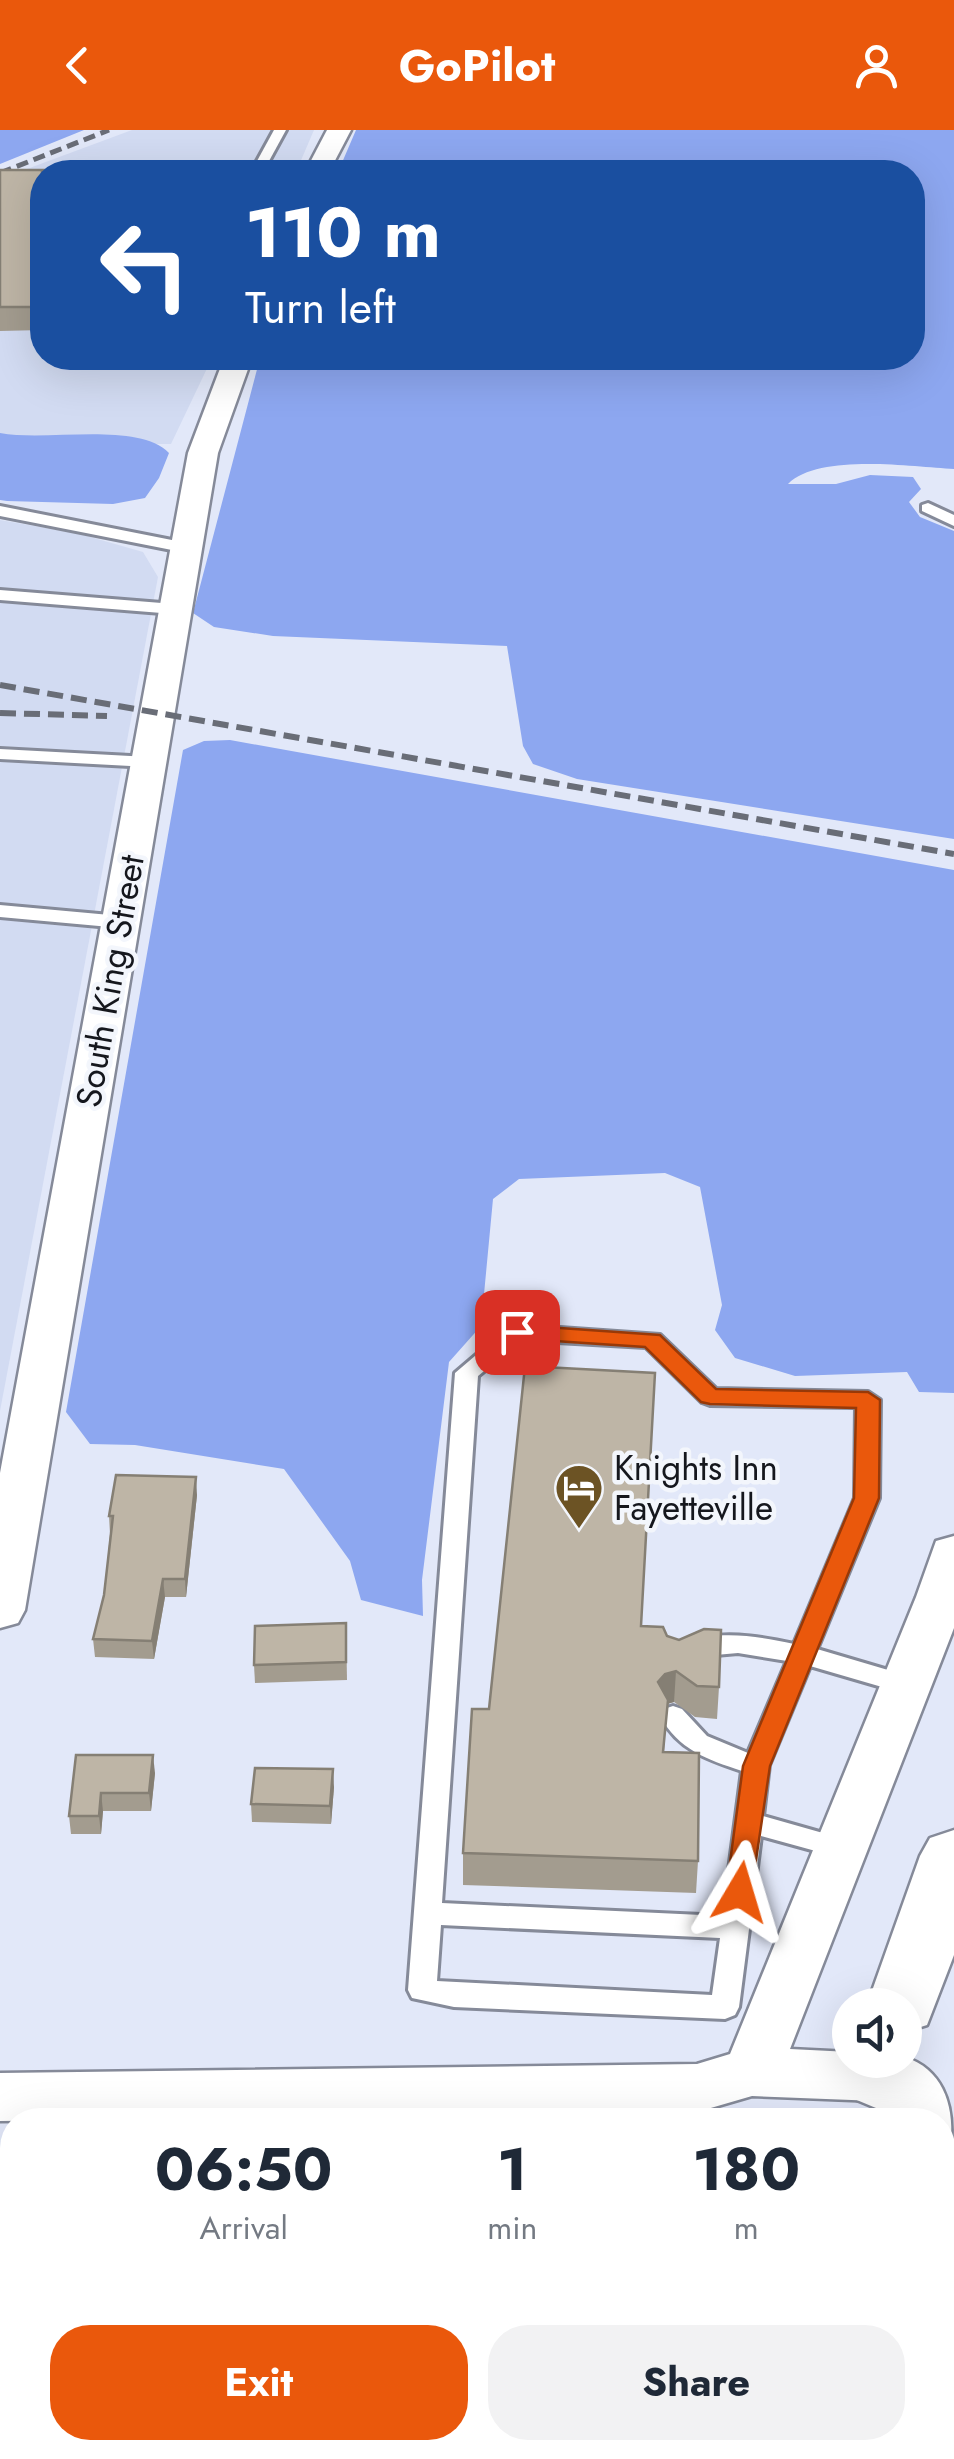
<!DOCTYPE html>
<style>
body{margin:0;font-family:Jost,sans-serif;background:#f2f2f3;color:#1f2937;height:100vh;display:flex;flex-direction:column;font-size:38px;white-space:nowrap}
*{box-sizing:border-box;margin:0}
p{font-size:32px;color:#747a83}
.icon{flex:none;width:55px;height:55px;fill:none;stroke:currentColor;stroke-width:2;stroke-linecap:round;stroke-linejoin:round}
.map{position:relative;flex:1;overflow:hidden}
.sheet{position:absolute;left:0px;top:1978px;width:955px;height:352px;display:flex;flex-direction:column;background:#fff;border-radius:40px 40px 0 0;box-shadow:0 10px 40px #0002}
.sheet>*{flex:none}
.top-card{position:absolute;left:30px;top:30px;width:895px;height:210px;border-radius:40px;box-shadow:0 10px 40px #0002;background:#1a4fa0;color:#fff;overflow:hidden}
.fabs{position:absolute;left:832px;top:1858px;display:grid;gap:20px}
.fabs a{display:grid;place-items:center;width:90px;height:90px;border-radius:50%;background:#fff;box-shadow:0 10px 40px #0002;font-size:50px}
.pin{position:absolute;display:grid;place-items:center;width:85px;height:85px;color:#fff;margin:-42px;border-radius:20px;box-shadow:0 5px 15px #0006}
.me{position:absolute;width:110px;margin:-55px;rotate:7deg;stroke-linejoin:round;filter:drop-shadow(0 0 8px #0008)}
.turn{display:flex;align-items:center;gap:35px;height:210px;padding:0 50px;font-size:45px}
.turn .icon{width:130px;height:130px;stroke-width:2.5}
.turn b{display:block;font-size:70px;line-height:85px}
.eta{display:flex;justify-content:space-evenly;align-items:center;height:170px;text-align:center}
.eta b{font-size:60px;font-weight:700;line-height:70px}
.cta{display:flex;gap:20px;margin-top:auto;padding:20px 50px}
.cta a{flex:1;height:115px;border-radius:40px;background:#ea580c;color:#fff;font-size:40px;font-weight:700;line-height:115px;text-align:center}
.cta a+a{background:#f2f2f3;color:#1f2937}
header{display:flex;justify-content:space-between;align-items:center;height:130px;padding:0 50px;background:#ea580c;color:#fff;font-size:45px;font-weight:700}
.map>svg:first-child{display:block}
</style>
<header><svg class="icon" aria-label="back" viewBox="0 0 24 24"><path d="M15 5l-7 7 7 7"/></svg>GoPilot<svg class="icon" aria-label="person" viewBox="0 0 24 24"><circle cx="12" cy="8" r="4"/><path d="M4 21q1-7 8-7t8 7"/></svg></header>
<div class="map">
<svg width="954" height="2329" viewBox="0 0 954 2329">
<rect width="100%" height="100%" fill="#e2e8f9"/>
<g fill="#d2dbf2">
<polygon points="132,0 314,0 296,42 42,42 42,228 212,228 171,314 0,314 0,49"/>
<polygon points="0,390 80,404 143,422 158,447 0,1281"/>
</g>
<g fill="#8da7f0">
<polygon points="0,0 84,0 0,34"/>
<path d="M356,0h598v339c-43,-2 -135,-16 -166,15h48l34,-9 43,2 8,12 -12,13 11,15 34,14v308l-377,-60 -44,-15 -10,-18 -16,-100 -234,-10 -59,-9 -21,-14 67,-255h652v-186h-574z"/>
<path d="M0,303c47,9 137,-12 169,20l-10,25 -14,20 -32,6 -106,-3 -7,-1z"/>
<polygon points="230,610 954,740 954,1263 919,1262 907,1242 795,1246 735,1228 715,1200 722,1175 700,1057 665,1043 519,1049 493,1069 481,1196 449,1232 422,1450 423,1486 361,1470 350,1431 284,1339 135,1315 90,1314 66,1282 180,637 183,620 204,611"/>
</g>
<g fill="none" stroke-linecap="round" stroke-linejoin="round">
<g stroke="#858a99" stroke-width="6">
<g id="service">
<polygon points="274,0 286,0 263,42 251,42"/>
<polygon points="60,38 135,38 141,42 54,42"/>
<polygon points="928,373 954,385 954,396 922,381 922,375"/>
<polygon points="0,376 187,413 195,418 187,423 0,386"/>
<polygon points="0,460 174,474 182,479 174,484 0,470"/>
<polygon points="0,619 149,627 158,632 149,637 0,629"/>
<polygon points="0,775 121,786 131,792 121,798 0,787"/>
<path d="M517,1195l143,10 56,54 152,3 12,8 -1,98 -62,151 98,29 4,7 -4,7 -9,2 -96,-28 -41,99 -6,51 88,25 4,7 -4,7 -10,3 -80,-22 -22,171 -4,8 -10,4 -271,-12 -42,-9 -4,-8 47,-617 54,-46zM522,1210l124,7 56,55 8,3 146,2 -1,91 -61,146c-38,-8 -72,-14 -110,-2l-4,6 4,6 9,3 45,-4 49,8 -39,92 -41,-17 -25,-27 -9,-3 -9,3 -4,7c19,34 46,43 82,55l-19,145 -281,-13 36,-527zM441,1795l279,13 -8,57 -275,-14z"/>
</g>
</g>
<g stroke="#858a99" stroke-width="5">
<g id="minor">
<polygon points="327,0 351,0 329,42 305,42"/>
<polygon points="224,228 252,228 218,323 25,1480 18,1493 0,1498 0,1343 188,323"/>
<polygon points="954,1406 954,1498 790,1919 850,1922 850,1930 898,1930 906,1947 898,1964 877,1971 752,1966 697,1982 0,1991 0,1943 697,1934 730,1924 916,1467 936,1411"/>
</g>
</g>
<g stroke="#858a99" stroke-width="5">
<g id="trunk">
<polygon points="954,1700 954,1825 927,1895 905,1902 905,1875 867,1875 920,1726 930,1708"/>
<path d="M905,1927c36,12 49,45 46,84l-9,3v-24h-53l-13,-12 -24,-10 -11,-21 9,-18 55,1z"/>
<polygon points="954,2084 954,2178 942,2182 942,2089"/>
<polygon points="714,2318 922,2318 918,2329 710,2329"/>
</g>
</g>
<use href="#service" fill="#fff" fill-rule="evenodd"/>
<use href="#minor" fill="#fff" fill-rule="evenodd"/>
<use href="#trunk" fill="#fff" fill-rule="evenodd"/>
<polyline stroke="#696d77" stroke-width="5" stroke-dasharray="12 6" stroke-linecap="butt" points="0,43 109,0"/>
<g stroke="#696d77" stroke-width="6" stroke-dasharray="16 8" stroke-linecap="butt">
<polyline points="0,555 954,724"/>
<polyline points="0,583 107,586"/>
</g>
</g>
<g fill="#a39c8f">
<polygon points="0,40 42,42 42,200 0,201"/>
<polygon points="197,1365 186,1467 165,1467 154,1529 95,1527 93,1509 104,1465 110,1404 109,1386"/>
<polygon points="346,1493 347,1550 255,1553 254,1535"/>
<polygon points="641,1496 667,1506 719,1557 717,1589 695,1587 674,1572 667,1574 664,1622 698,1731 696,1763 463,1755 463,1723 489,1579"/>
<polygon points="76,1625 155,1643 151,1681 103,1681 101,1704 71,1704 69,1686"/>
<polygon points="334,1657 331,1694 252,1692 251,1674"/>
</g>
<g fill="#857f74">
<polygon points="196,1347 197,1365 186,1467 185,1449"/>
<polygon points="163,1449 165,1467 154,1529 152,1511"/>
<polygon points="676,1541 674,1572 667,1574 661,1653 658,1552 665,1544"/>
<polygon points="153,1625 155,1643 151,1681 149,1663"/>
<polygon points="333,1639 334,1657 331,1694 330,1676"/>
<polygon points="101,1663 103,1681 101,1704 99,1686"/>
<polygon points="452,2318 466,2318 461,2329 447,2329"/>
</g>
<g fill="#beb5a6" stroke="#857f74" stroke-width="2.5">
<polygon points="0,40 48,40 47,42 42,42 42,177 0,177"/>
<polygon points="525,1236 655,1243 641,1496 663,1497 667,1506 679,1510 704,1499 721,1500 719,1557 697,1556 676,1541 665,1544 658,1552 668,1570 663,1622 699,1623 698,1731 463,1723 472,1579 489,1579"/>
<polygon points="116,1345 196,1347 185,1449 163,1449 152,1511 93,1509 104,1465 113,1386 109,1386"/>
<polygon points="346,1493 346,1532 254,1535 255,1496"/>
<polygon points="76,1625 153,1625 149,1663 101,1663 99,1686 69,1686"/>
<polygon points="255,1638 333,1639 330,1676 251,1674"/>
<polygon points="12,2271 12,2318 452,2318 447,2329 0,2329 0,2293"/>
</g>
<polygon fill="#ea580c" stroke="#983908" stroke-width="2.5" points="517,1195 660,1205 716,1259 868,1262 880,1270 879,1368 770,1636 750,1770 740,1773 731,1770 726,1762 743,1636 854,1368 856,1278 710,1274 701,1272 645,1217 509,1208 505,1202 509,1197"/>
<defs>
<g id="hotel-pin" transform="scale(2.5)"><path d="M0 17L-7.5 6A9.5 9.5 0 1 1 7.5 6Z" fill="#6c5324" stroke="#f3f6fc"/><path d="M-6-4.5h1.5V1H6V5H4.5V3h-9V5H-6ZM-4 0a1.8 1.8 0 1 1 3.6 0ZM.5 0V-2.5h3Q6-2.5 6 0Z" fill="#fff"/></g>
</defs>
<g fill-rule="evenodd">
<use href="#hotel-pin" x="579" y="1358"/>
</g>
<g text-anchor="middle" stroke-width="9" stroke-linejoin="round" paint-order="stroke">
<g font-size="35" fill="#15171d" stroke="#f3f6fc">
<text transform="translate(110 851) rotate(-80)" y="12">South King Street</text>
</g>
<g font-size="35" fill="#15171d" stroke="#f3f6fc" text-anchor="start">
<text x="614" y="1350">Knights Inn<tspan x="614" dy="40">Fayetteville</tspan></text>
</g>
</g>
</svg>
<div class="fabs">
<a><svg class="icon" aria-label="sound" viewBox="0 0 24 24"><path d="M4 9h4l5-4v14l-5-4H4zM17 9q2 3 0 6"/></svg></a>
</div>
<div class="pin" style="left:517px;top:1202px;background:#d93025"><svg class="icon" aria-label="arrive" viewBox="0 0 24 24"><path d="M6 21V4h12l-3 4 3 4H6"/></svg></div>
<svg class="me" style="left:740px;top:1762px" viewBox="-20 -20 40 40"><path d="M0-17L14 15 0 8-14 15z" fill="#ea580c" stroke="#fff" stroke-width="4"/></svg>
<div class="top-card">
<div class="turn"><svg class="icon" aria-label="left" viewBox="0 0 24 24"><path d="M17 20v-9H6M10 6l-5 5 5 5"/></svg><div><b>110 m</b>Turn left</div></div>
</div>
<section class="sheet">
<div class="eta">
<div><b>06:50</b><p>Arrival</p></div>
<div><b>1</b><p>min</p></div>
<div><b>180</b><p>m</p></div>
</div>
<div class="cta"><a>Exit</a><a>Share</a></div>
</section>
</div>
